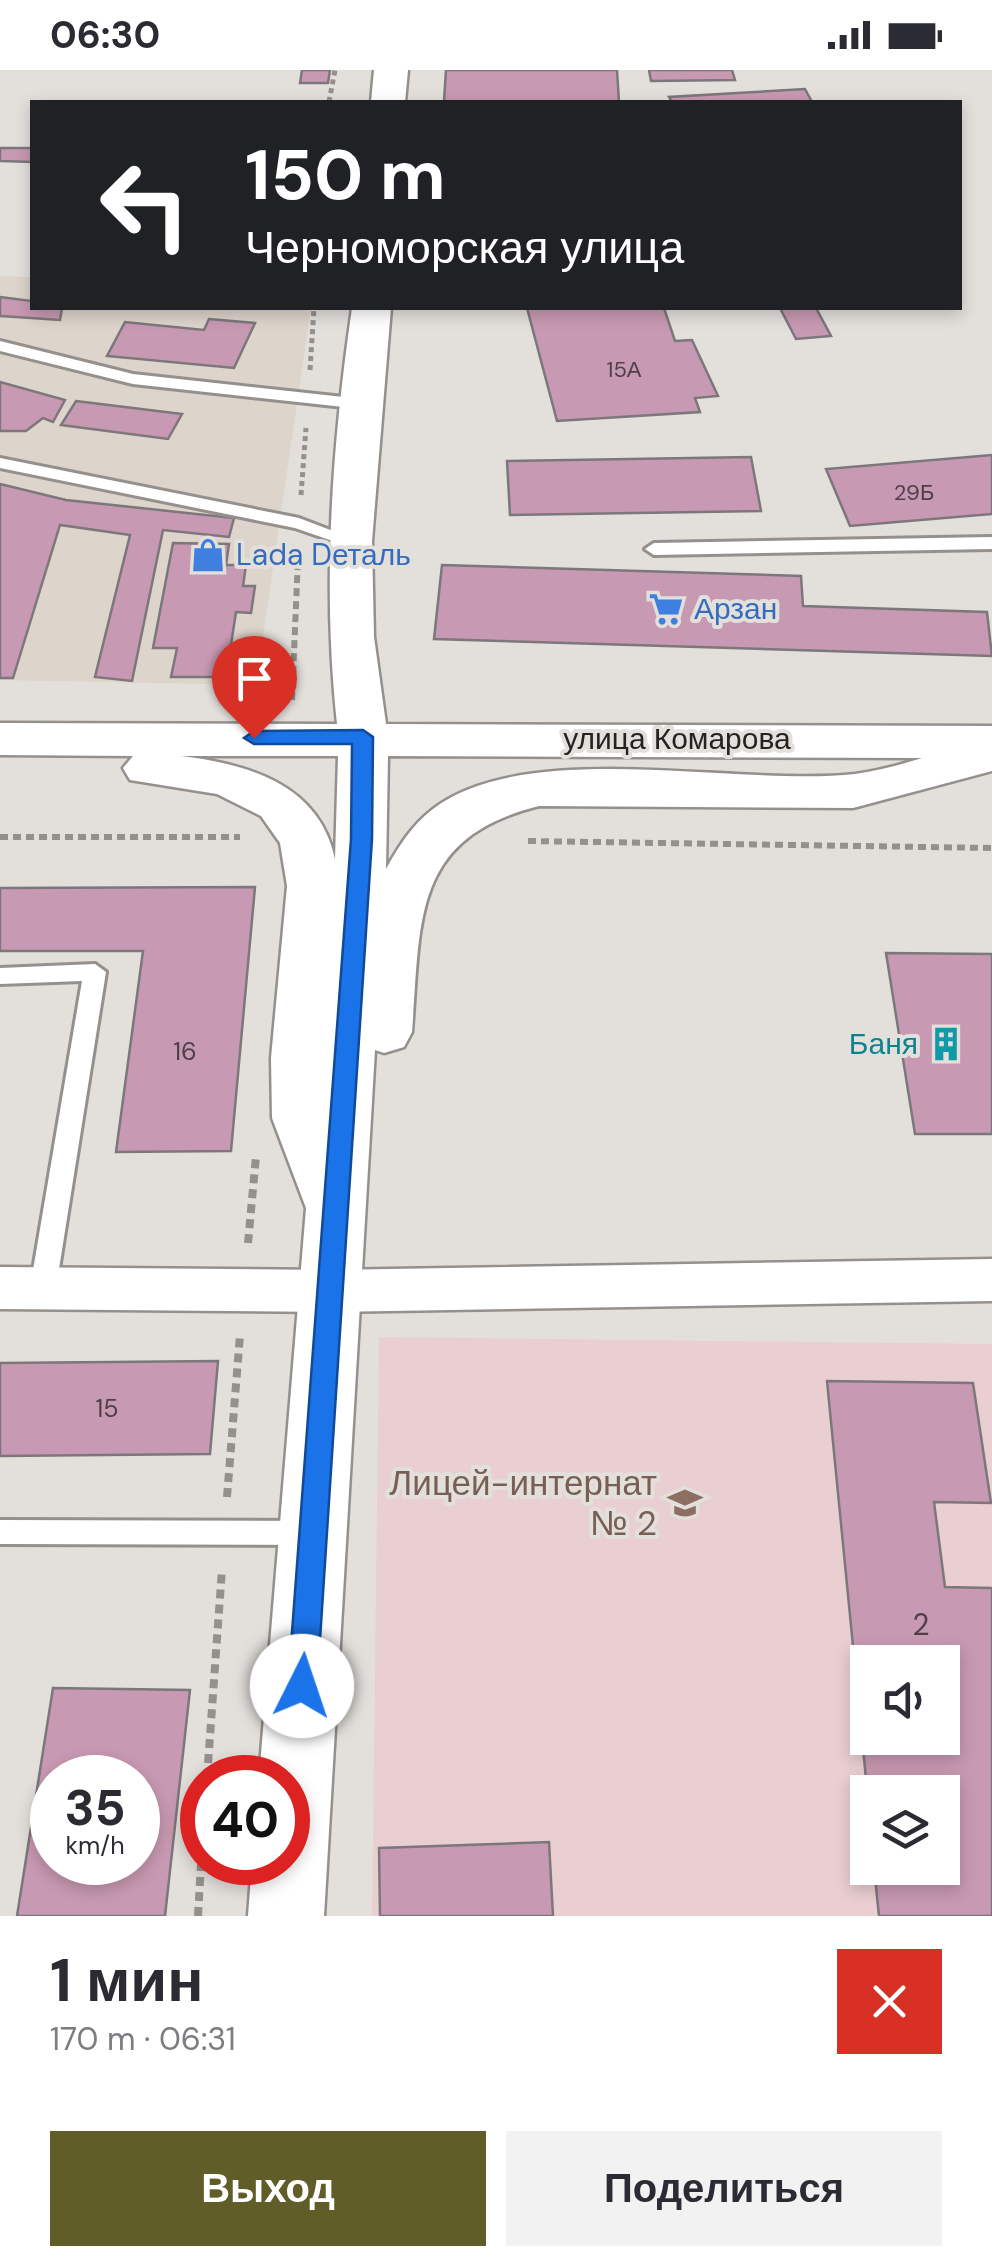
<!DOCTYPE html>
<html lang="ru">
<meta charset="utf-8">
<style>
body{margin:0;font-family:"DM Sans",sans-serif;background:#f2f2f3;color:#2b2b33;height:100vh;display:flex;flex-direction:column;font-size:38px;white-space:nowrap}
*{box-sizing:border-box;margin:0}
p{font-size:32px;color:#7c7c81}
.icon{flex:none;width:55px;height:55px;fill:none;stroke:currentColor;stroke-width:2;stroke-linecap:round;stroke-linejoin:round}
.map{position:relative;height:1846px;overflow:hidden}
.panel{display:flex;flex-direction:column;background:#fff;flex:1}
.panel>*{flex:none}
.top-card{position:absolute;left:30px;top:30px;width:932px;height:210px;border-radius:0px;box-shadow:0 5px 15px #0003;background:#202124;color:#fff;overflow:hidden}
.buttons{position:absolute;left:850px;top:1575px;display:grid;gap:20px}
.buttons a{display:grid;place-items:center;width:110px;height:110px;border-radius:0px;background:#fff;box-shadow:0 5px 15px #0003;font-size:50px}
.speed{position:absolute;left:30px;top:1685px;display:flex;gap:20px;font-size:50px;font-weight:700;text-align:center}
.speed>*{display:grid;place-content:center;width:130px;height:130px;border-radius:50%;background:#fff;box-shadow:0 5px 15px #0003;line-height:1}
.speed small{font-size:25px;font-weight:400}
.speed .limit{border:15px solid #d22;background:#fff;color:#111}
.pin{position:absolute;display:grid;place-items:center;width:85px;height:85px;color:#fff;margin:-102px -42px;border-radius:50% 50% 50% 0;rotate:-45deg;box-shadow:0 0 10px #0007}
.pin .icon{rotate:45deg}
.me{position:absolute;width:110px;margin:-55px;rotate:4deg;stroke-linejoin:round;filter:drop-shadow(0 0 8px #0008)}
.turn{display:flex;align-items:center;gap:35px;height:210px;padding:0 50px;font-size:45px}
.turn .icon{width:130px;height:130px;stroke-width:2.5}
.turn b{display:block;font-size:70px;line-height:85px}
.round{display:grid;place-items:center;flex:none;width:105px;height:105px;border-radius:0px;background:#f2f2f3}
.head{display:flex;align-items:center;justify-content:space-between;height:170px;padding:0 50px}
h1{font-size:60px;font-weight:700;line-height:75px}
.cta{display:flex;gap:20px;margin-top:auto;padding:20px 50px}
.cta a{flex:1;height:115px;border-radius:0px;background:#605d29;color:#fff;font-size:40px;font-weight:700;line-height:115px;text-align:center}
.cta a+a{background:#f2f2f3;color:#2b2b33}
.status{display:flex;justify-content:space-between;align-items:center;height:70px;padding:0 50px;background:#fff;direction:ltr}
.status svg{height:28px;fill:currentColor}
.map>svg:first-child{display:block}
</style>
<div class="status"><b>06:30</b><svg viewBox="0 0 49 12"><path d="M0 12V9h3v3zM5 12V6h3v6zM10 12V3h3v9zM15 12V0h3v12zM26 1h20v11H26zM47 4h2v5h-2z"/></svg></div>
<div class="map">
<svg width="992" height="1846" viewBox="0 0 992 1846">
<rect width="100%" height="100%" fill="#e3e0dc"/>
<polygon fill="#ddd4cb" points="0,206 32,207 32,238 311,238 256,615 0,610"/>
<path fill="#eacfd2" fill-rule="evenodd" d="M379,1267l613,7v572h-620zM868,1592h74v76h-74zM868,1722h74v76h-74z"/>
<g fill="#c899b2" stroke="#7c777a" stroke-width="2.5" fill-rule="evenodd">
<polygon points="302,0 330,0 328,13 300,13"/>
<polygon points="446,0 617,0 619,32 444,31"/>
<polygon points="649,0 732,0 735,10 651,11"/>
<polygon points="805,19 812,32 672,32 669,27"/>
<polygon points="0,78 32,78 32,92 0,91"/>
<polygon points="0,227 32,231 32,238 62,238 60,250 0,246"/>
<polygon points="527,238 664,238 675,271 692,270 718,326 695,328 700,342 557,351"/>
<polygon points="780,238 816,238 831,266 796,269"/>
<polygon points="209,249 255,253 234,298 107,286 125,252 204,260"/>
<polygon points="0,312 65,330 53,352 43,348 26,361 0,361"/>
<polygon points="76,331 182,344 168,369 61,355"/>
<polygon points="992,385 992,444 850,456 826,399"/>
<polygon points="751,387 761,441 510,445 507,391"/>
<polygon points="0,414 66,430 234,448 229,467 163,460 132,611 95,607 130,465 60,455 13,608 0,608"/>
<polygon points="173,473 229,474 226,495 246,495 243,516 255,516 251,543 236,542 226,607 171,607 177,578 153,578"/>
<polygon points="442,495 801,506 803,536 987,542 992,586 434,569"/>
<polygon points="255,817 231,1081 116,1082 143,881 0,881 0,818"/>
<polygon points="886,883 992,884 992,1064 915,1064"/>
<polygon points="218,1291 210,1384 0,1386 0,1293"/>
<path d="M827,1311l146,2 18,120 -57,-1 11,85 47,1v328h-113l-5,-48h68v-76h-74v7zM868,1592h74v76h-74z"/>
<path d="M53,1618l137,2 -25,226h-148zM52,1708h86v84h-86z"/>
<polygon points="549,1772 553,1846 380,1846 379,1778"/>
</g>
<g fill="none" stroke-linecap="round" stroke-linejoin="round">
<g stroke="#94908d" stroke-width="6">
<g id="lane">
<polygon points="0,271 133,304 362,329 371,334 362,339 133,314 0,281"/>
<polygon points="0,388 299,448 359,471 350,477 295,458 0,398"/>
<polygon points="992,467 992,479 654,485 645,479 654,473"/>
<polygon points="95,894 106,902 56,1218 52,1225 43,1228 34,1225 30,1218 82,911 0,914 0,898"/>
<polygon points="0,1450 310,1451 320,1454 324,1463 320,1472 310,1475 0,1474"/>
</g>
</g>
<g stroke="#94908d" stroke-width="5">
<polygon id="street" points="992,1189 992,1231 330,1242 0,1239 0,1197 330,1200"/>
</g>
<g stroke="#94908d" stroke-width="5">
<g id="secondary">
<polygon points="374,0 408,0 405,32 371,32"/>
<path d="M352,238h39l-19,233 2,96 12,87 606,2v45l-139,37 -314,-2c-128,32 -118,114 -127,226l-8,15 -20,6 -9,-3 -51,866h-76l4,-54h36v-84h-29l47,-570 -34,-90 -1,-60 16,-172 -7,-43 -19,-27 -44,-22 -87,-14 -7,-12 10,-12 -133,-1v-32l337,1c-15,-140 -5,-278 15,-416zM181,686h157l-3,103c-16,-75 -87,-95 -154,-103zM388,686l534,2c-22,7 -45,13 -67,16 -116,13 -328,-37 -422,35 -22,17 -34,37 -47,60z"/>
</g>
</g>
<g stroke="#93908d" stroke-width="5" stroke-dasharray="5 4" stroke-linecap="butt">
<polyline points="329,32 335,0"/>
<polyline points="310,300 314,238"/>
<polyline points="301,425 306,358"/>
</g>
<g stroke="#93908d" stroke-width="6" stroke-dasharray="8 5" stroke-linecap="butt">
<polyline points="292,630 298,488"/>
<polyline points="0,767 240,767"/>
<polyline points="528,771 992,778"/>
</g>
<g stroke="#93908d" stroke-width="8" stroke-dasharray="9 6" stroke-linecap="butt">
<polyline points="248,1173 256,1086"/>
<polyline points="227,1427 240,1265"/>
<polyline points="207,1708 222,1499"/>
<polyline points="198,1846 202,1777"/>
</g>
<use href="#lane" fill="#fff" fill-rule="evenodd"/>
<use href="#street" fill="#fff" fill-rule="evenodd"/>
<use href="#secondary" fill="#fff" fill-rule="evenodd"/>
</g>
<polygon fill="#1a73e8" stroke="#114b97" stroke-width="2.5" points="363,660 373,667 372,769 317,1616 313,1626 302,1630 292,1626 288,1616 351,769 352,674 254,674 244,668 254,661"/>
<defs>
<g id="shop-bare" transform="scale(2.7)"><path d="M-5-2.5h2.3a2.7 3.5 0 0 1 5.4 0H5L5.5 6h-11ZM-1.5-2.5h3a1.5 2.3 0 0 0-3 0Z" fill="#3f7fe0" stroke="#e3e0dc" stroke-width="2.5" paint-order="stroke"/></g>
<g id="supermarket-bare" transform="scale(2.7)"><path d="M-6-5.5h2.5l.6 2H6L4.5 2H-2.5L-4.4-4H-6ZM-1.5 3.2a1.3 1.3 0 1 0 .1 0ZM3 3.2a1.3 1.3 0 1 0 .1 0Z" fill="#3f7fe0" stroke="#e3e0dc" stroke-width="2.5" paint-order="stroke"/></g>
<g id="building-bare" transform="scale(2.7)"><path d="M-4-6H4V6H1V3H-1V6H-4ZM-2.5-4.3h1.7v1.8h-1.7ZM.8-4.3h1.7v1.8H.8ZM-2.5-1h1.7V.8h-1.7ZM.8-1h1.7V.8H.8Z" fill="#0f9aa8" stroke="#e3e0dc" stroke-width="2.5" paint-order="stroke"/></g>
<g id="school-bare" transform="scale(2.7)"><path d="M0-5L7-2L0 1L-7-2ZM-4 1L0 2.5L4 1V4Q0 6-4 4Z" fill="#8d6e63" stroke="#e3e0dc" stroke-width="2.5" paint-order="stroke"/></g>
</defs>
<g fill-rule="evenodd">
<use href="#shop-bare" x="208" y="485"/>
<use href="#supermarket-bare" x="666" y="539"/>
<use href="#building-bare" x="946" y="974"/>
<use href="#school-bare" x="685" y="1433"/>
</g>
<g text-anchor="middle" stroke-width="8" stroke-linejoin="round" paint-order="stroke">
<g font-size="22" fill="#4e4046">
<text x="624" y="307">15А</text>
<text x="914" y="430">29Б</text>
</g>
<g font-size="25" fill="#4e4046">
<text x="185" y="990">16</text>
<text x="107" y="1347">15</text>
</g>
<g font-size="30" fill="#366cbe" stroke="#e3e0dc" text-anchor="start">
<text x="236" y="495">Lada Dеталь</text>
<text x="694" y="549">Арзан</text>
</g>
<g font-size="30" fill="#252322" stroke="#e3e0dc">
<text x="677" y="679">улица Комарова</text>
</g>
<g font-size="30" fill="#0d838f" stroke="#e3e0dc" text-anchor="end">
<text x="918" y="984">Баня</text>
</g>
<g font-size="30" fill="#4e4046">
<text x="921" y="1565">2</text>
</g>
<g font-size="35" fill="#785e54" stroke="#e3e0dc" text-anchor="end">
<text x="657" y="1425">Лицей-интернат<tspan x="657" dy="40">№ 2</tspan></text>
</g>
</g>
</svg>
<div class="buttons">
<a><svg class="icon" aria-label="sound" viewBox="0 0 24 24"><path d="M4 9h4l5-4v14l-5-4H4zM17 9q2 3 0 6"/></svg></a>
<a><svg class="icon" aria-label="layers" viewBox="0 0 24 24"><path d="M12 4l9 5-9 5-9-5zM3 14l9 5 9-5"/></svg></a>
</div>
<div class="speed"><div>35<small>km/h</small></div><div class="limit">40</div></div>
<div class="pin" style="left:254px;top:668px;background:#d93025"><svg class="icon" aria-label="arrive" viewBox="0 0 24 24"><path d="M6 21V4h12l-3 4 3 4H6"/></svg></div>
<svg class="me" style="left:302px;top:1616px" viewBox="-20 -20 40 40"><circle r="19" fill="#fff"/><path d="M0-13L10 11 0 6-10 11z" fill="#1a73e8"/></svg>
<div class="top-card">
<div class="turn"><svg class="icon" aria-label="left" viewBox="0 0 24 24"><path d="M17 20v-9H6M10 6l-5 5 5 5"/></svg><div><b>150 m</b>Черноморская улица</div></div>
</div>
</div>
<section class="panel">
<div class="head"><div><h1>1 мин</h1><p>170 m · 06:31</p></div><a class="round" style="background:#d93025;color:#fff"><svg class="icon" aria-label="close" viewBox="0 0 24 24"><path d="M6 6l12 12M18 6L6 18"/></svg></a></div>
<div class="cta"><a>Выход</a><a>Поделиться</a></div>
</section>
